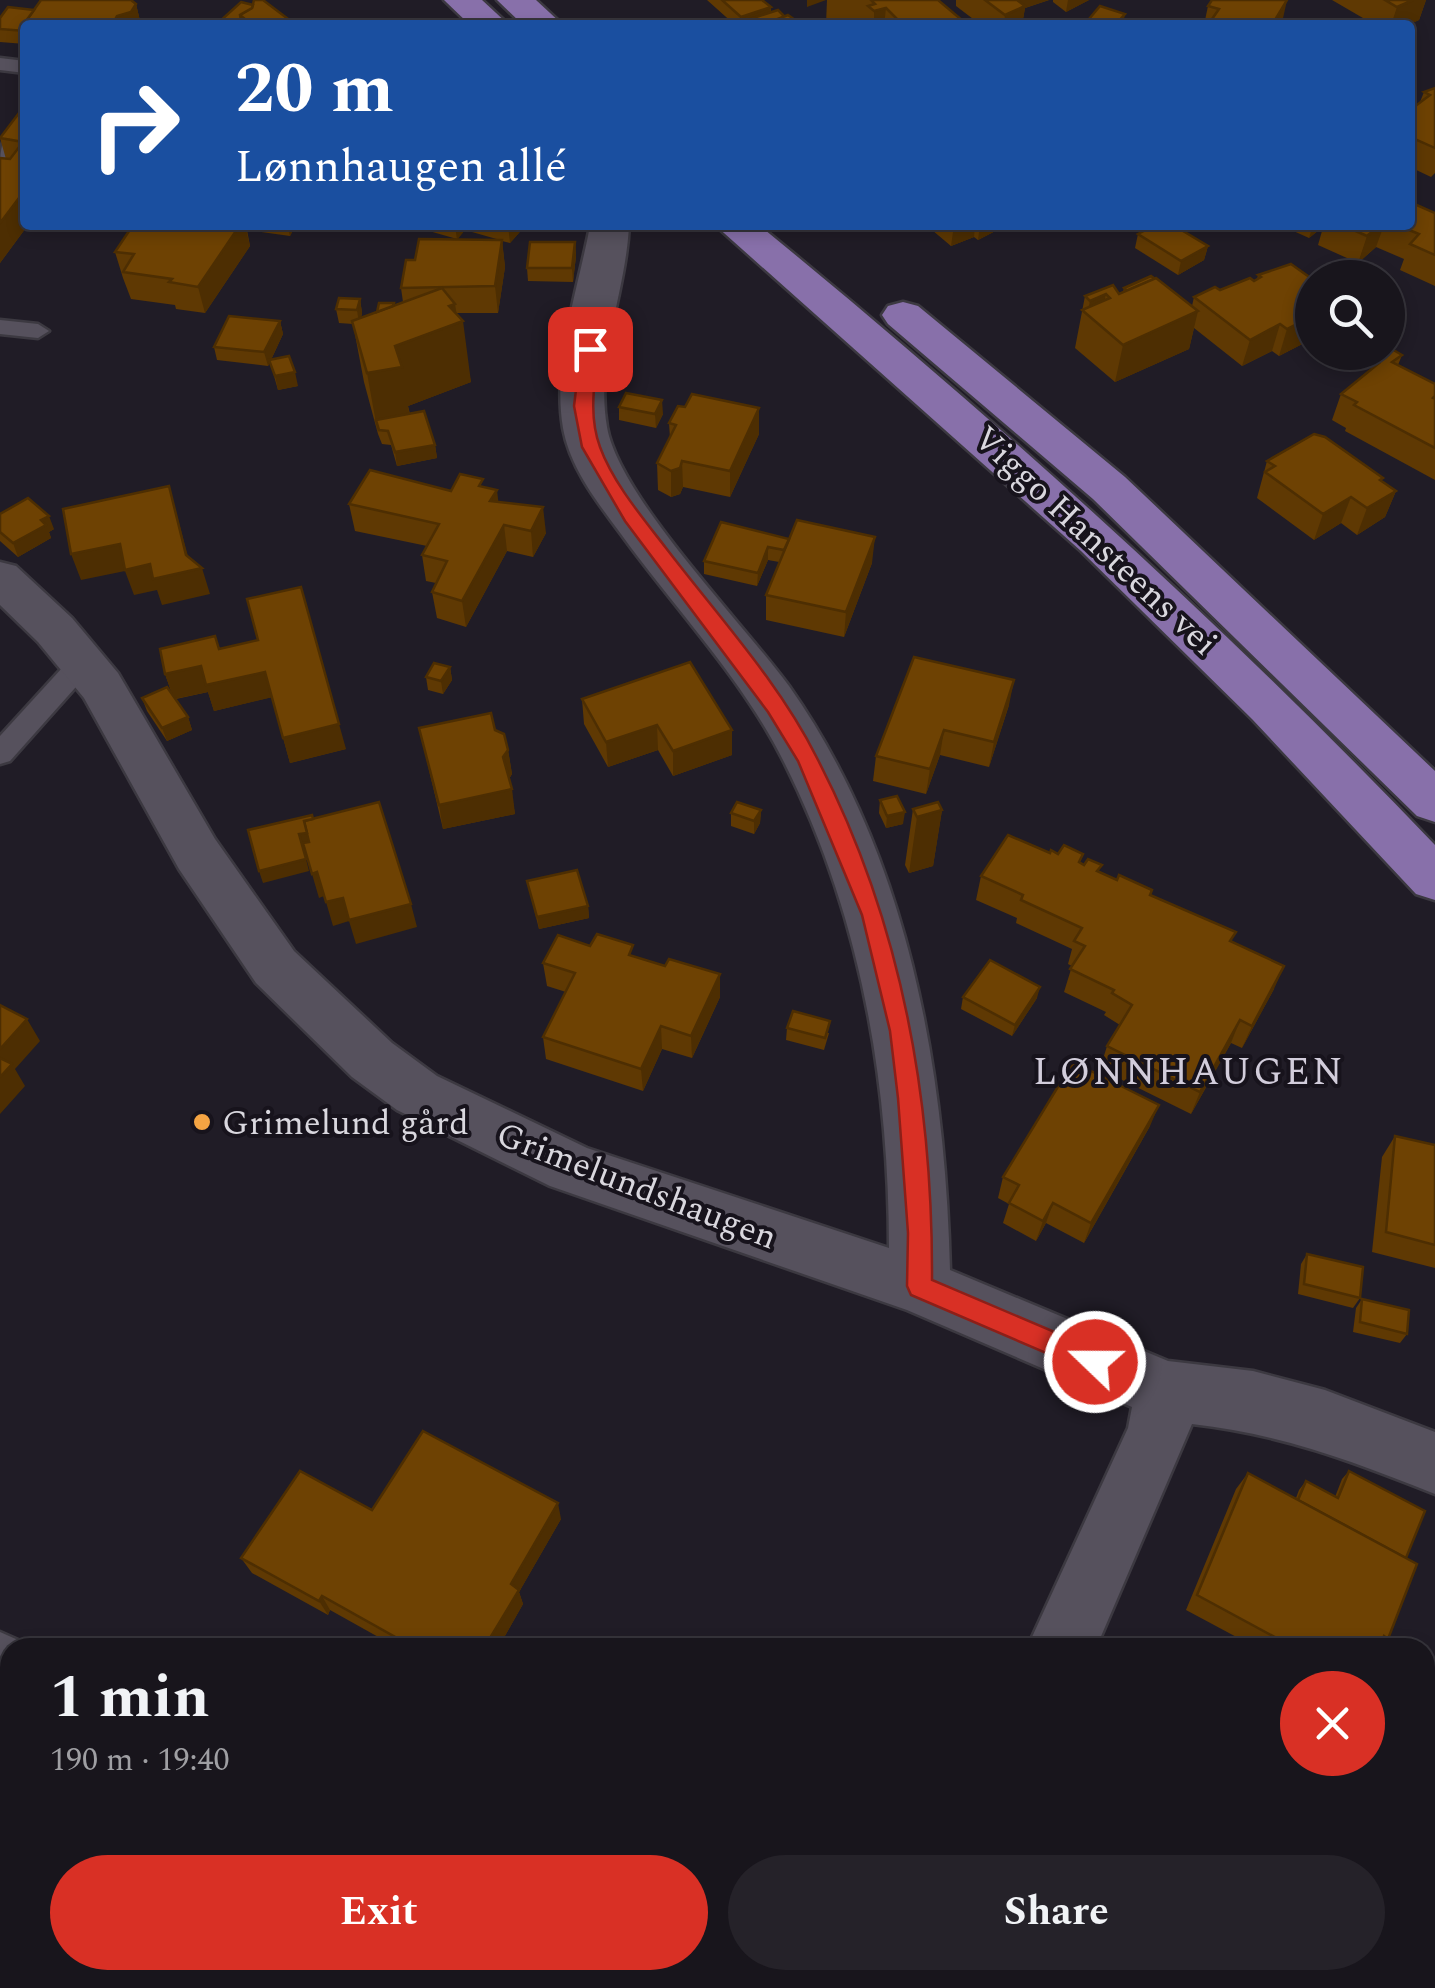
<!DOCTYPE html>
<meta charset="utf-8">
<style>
body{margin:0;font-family:Spectral,serif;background:#252229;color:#f1f3f6;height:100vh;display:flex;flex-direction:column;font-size:38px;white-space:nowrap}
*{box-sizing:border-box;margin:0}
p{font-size:32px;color:#9f9fa3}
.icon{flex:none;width:55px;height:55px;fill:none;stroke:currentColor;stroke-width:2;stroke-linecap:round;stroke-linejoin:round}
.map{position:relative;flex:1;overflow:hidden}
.panel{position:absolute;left:0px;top:1638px;width:1435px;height:352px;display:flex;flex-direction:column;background:#18151c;border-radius:30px 30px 0 0;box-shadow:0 5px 15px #0003,0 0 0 2px #36343b}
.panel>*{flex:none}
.top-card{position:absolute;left:20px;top:20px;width:1395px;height:210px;border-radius:10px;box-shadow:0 5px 15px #0003,0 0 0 2px #36343b;background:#1a4fa0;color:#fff;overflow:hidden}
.buttons{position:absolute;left:1295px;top:260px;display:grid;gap:20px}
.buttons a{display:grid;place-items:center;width:110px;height:110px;border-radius:50%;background:#18151c;box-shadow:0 5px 15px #0003,0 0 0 2px #36343b;font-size:50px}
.pin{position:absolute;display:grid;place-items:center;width:85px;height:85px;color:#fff;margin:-42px;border-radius:20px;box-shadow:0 5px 15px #0006}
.me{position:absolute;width:110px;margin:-55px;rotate:292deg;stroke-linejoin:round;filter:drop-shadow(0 0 8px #0008)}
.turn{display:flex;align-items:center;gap:35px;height:210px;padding:0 50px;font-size:45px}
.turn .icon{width:130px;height:130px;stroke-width:2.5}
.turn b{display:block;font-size:70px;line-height:85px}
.round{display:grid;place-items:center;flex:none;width:105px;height:105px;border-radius:52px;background:#252229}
.summary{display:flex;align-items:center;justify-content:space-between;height:170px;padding:0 50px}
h1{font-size:60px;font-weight:700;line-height:75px}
.primary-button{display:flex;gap:20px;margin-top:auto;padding:20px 50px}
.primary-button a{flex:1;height:115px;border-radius:60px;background:#d93025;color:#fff;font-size:40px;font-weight:700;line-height:115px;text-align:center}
.primary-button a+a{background:#252229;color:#f1f3f6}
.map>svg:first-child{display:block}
</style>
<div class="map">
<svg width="1435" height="1988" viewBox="0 0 1435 1988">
<rect width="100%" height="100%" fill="#201c26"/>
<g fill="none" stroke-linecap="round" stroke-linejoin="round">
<g stroke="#3c3941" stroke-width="5">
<g id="service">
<polygon points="0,58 25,61 25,73 0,70"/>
<path d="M25,119c0,18 -5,39 -25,45 0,-18 5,-39 25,-45z"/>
<polygon points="0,320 38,324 49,331 38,338 0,334"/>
<polygon points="82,653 91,656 95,663 91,670 10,761 0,764 0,736 73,656"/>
</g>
</g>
<g stroke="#3c3941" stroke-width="5">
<g id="minor">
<path d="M629,225c-3,67 -34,134 -22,202 12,70 136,196 182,259 119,169 156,381 161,584l218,91 85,10 72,19 110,42v62c-83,-33 -154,-60 -243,-70l-96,224h-69l101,-220 4,-21 -225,-97 -357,-124 -153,-76 -45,-33 -96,-94 -77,-114 -95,-171 -46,-56 -38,-37v-43l16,4 56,52 46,55 97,166 79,112 98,92 45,33 150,72 302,100c0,-168 -29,-335 -105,-486 -41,-83 -109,-153 -163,-228 -23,-31 -51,-66 -58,-106 -11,-66 15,-138 27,-202z"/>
<polygon points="0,1632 36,1648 10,1648 10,1702 0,1700"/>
<polygon points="812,1980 906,1980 910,1988 815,1988"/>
</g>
</g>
<g stroke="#3c3941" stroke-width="5">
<g id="trunk">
<polygon points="444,0 482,0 509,25 470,25"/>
<polygon points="497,0 536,0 563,25 523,25"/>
<path d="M715,225h44c237,194 464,398 676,620v55l-19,-6 -164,-175 -171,-168z"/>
<polygon points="903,302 918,306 1125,477 1435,771 1435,822 1417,816 1093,499 888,324 882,315 888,306"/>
</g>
</g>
<use href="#service" fill="#56515d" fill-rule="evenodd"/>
<use href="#minor" fill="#56515d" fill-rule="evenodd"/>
<use href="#trunk" fill="#8870aa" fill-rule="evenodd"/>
</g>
<g fill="#5f3903" fill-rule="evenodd">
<polygon points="707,0 762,0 771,7 771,12 785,17 802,25 735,25"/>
<polygon points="827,0 938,0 962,25 828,25 826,24"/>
<polygon points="956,0 1049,0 1025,8 1022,25 981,25 956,6"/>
<polygon points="1053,0 1089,0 1066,12 1053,2"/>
<polygon points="1332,0 1426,0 1419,20 1408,25 1375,25"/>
<polygon points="241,2 296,25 219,25 219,22"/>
<polygon points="136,4 141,25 25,25 25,44 0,42 0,18 34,10"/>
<polygon points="1208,6 1282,23 1281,25 1204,25"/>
<polygon points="1435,88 1435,173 1431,177 1410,167 1410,110 1420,102 1424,92"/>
<polygon points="22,109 28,225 0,263 0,158 6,159 0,138"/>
<polygon points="1435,213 1435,286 1400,270 1404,259 1376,247 1358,263 1318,245 1322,231 1319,230 1309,238 1280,225 1410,225"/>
<polygon points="177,225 323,225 320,231 294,228 290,236 247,230 250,246 205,313 176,309 175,305 131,299 123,278 115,252 175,227"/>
<path d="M408,225h118l-16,18 -8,-2 3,26 -7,46h-42l15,69 -63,24 2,8 25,31 2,13 -40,8 -6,-21 -9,-1 -4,-10 -14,-52 -11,-58 -14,-1 -3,-14 24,-10 2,14 -1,5 42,-16 -2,-14 14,-28 42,-21zM465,230l35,10 -43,-1z"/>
<polygon points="926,225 1007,225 978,240 974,237 951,246"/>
<polygon points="1138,234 1208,246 1204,260 1178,275 1135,248"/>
<polygon points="575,242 576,256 573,282 528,281 527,268"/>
<polygon points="1258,275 1312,279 1312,339 1279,356 1272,351 1242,366 1194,328 1189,349 1115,382 1075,348 1085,296 1119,294 1123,292 1124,288 1192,306 1194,297 1254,281 1257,280"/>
<polygon points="280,321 283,334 271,360 298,386 278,390 270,362 268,366 217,360 214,347"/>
<polygon points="1402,355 1398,365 1435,384 1435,480 1345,431 1346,428 1332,420 1341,394 1372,369 1374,361"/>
<polygon points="619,407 663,414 656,428 619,420"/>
<polygon points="669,423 759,434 730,497 683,487 680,494 671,497 658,490 657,463 670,438"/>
<polygon points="1267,461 1383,478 1381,481 1396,491 1385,517 1357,535 1341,523 1314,540 1257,498"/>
<polygon points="484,487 499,502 546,533 533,557 507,551 466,627 437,618 432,592 436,583 426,581 422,555 427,546 355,531 349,504"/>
<polygon points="0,514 54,529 49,532 51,538 18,557 0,541"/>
<polygon points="721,522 872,563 844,637 766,620 766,595 779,562 768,560 757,586 704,574 704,561"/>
<polygon points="219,649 346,749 290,763 272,697 214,711 208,692 176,699 188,717 192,730 167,741 147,711 142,698 172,694 165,674"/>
<polygon points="690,662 732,755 673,776 658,750 608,767 584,724 582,699"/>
<polygon points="450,667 452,680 443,694 428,690 426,677"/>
<polygon points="1009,705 989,767 940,755 926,794 873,781 876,756"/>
<polygon points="419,728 495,730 508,750 512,774 509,779 515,814 443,829"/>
<polygon points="880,800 903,824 886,828 879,813"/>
<polygon points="913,809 942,810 933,866 909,873 905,865"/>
<polygon points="761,810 760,823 754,834 731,826 731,813"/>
<polygon points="1050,853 1058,854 1150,895 1232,942 1274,989 1242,1048 1231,1043 1191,1114 1100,1069 1107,1046 1120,1025 1104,1015 1106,1012 1064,992 1072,966 1068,964 1072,949 1016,923 1017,918 976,900 981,876"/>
<polygon points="527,881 588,906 589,918 539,929"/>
<polygon points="590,946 634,956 665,966 720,974 720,997 692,1058 662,1049 643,1091 546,1059 543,1037 566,992 547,986 543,963"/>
<polygon points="963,997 1037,998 1012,1036 961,1009"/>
<polygon points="787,1028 829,1033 824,1050 786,1040"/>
<polygon points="1150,1126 1084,1243 1046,1223 1036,1241 1003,1223 1009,1204 998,1198 1003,1177"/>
<polygon points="1395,1136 1435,1145 1435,1268 1372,1252 1382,1157"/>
<polygon points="1307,1254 1360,1298 1353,1308 1298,1294 1301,1264"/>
<polygon points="1362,1299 1407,1334 1400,1343 1353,1332 1356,1308"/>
<polygon points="1349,1471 1406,1558 1388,1639 1379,1648 1257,1648 1186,1610 1236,1489 1248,1473 1296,1498 1299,1490 1306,1481 1335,1497 1342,1479"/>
<polygon points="372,1510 561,1519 519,1592 523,1604 498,1648 398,1648 330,1610 328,1615 252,1573 241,1558"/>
</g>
<g fill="#4d2e02">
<polygon points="807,0 826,0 807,7"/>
<polygon points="1003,0 1049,0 1025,8 1022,25 1004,25 1005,15"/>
<polygon points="1068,0 1089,0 1066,12"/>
<polygon points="1287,0 1282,23 1281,25 1272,25"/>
<polygon points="1413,0 1426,0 1419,20 1408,25 1391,25 1397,7"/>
<polygon points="136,4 141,25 112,25 117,16"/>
<polygon points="771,7 770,20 744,21 744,25 741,25 741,17"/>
<polygon points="886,8 884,25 874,25 874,11"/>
<polygon points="1125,14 1123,25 1115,25"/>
<polygon points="25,190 25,225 28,225 0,263 0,223"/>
<polygon points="240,225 245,225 250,246 205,313 198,287"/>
<polygon points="287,225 294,225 294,228 290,236"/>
<polygon points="455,225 465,225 465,230 457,240"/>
<polygon points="508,225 526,225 510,243"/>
<polygon points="954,225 975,225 974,237 951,246"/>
<polygon points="980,225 1007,225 978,240"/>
<polygon points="1313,225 1320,225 1319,230 1309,238"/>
<polygon points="1380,225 1384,225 1376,247 1358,263 1367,236"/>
<polygon points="502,240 505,267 498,313 495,286"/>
<polygon points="575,242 576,256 573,282 572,268"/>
<polygon points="1208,246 1204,260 1178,275 1181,261"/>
<polygon points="1106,294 1099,325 1087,315 1090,301"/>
<polygon points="360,299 362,313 359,324 357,310"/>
<polygon points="455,304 458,323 463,321 471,382 408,406 412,428 376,420 378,434 367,373 395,346 449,306"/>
<polygon points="1198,311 1189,349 1115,382 1123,345"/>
<polygon points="1312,316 1312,339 1279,356 1287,329"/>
<polygon points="280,321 283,334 268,366 264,352"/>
<polygon points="1280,324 1272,351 1242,366 1250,340"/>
<polygon points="295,372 298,386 278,390 275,376"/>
<polygon points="662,400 663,414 656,428 655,414"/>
<polygon points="759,408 759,434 730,497 730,471"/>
<polygon points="435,445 437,458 397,466 395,452"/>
<polygon points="682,461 683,487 680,494 671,497 671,471"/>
<polygon points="169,486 192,571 202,568 210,594 162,605 157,590 134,595 125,571 81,580 71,554 120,544 186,555"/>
<polygon points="497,490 500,516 490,501"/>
<polygon points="1396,491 1385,517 1357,535 1367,508"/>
<polygon points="1351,497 1341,523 1314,540 1323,514"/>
<polygon points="543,507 546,533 533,557 531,531"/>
<polygon points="49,516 54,529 49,532 51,538 18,557 13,543 41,520"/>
<polygon points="504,525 507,551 466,627 462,601"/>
<polygon points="875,537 872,563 844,637 846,612"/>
<polygon points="768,547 768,560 757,586 758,573"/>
<polygon points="201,666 265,672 273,697 214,711 208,692 174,699 165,674"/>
<polygon points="450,667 452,680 443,694 441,681"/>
<polygon points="1014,680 1009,705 989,767 994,742"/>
<polygon points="188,717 192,730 167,741 162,728"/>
<polygon points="339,724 346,749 290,763 283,738"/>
<polygon points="657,725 658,750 608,767 606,742"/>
<polygon points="732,730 732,755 673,776 673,751"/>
<polygon points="944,730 940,755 926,794 930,769"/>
<polygon points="508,750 512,774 507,782 503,757"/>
<polygon points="512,789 515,814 443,829 439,805"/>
<polygon points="761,810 760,823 754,834 754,821"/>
<polygon points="942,810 933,866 909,873 917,817"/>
<polygon points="905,812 903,824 886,828 887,816"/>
<polygon points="316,830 320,843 303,847 309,871 263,883 259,871 299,834"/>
<polygon points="317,872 324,896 319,898 312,874"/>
<polygon points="343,898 411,904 417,927 356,944 349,921 333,926 326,902"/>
<polygon points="588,906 589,918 539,929 537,917"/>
<polygon points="1284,966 1274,989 1242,1048 1252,1026"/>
<polygon points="720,974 720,997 692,1058 691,1036"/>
<polygon points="1040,987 1037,998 1012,1036 1015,1025"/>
<polygon points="27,1019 40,1041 15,1069 25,1086 0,1114 0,1049"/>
<polygon points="1240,1020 1231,1043 1191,1114 1200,1092"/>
<polygon points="661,1026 662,1049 643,1091 641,1069"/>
<polygon points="1159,1105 1150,1126 1084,1243 1091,1223"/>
<polygon points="1053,1203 1046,1223 1036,1241 1043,1221"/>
<polygon points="558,1503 561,1519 519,1592 523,1604 498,1648 484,1648 511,1584"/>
<polygon points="322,1596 330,1610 328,1615 319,1601"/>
<polygon points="0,1759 10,1766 10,1788 0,1767"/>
<polygon points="10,1836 10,1857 0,1864 0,1843"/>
<polygon points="285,1980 292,1980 297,1988 291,1988"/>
</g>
<g fill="#6e4203" stroke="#4d2e02" stroke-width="2.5">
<polygon points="41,0 131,0 136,4 131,12 117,16 112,25 54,25 26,21"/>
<polygon points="254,0 263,0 296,25 252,25 240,15 252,8"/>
<polygon points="722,0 762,0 771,7 741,17"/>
<polygon points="871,0 938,0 963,21 955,25 903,25 886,8 874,11 868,6 875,4"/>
<polygon points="985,0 1017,0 1025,6 1005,15"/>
<polygon points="1212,0 1287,0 1272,25 1222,25 1210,22 1219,9 1208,6"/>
<polygon points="1385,0 1413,0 1397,7"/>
<polygon points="241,2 253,5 252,8 240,15 242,25 231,25 219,22"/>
<polygon points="1100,6 1125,14 1115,25 1084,25"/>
<polygon points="8,7 34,10 26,21 27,25 25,25 25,31 0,29 0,18"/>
<polygon points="778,10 785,17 762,25 749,25 744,21"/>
<polygon points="788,15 802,25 762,25"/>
<polygon points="1435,88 1435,148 1410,137 1410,110 1430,95 1424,92"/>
<polygon points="22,109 25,110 25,190 0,223 0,158 10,159 23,142 0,138"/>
<polygon points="1410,202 1435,213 1435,255 1410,244 1419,234 1397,225 1410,225"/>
<polygon points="133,225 159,225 175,227 177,225 240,225 198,287 169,282 172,279 123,272 134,254 115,252"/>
<polygon points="1155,225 1173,225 1208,246 1181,261 1138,234"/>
<polygon points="1342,225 1380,225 1367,236"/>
<polygon points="419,239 502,240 495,286 401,288 406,260 415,260"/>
<polygon points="530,242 575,242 572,268 527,268"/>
<polygon points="1291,264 1312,279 1312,316 1287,329 1280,324 1250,340 1194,297 1215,287 1220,290 1250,278 1254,281 1261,277 1258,275"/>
<polygon points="1151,276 1155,279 1127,291 1124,288"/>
<polygon points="1156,278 1198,311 1123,345 1082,310 1110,298 1106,294 1090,301 1085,296 1113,285 1119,294"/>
<polygon points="442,288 455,304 449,306 463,321 395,346 402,367 367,373 352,321"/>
<polygon points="339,298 360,299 357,310 336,309"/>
<polygon points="379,303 394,303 393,306 377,312"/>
<polygon points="229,316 280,321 264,352 214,347"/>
<polygon points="1390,348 1402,355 1392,362 1435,384 1435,396 1433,398 1435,399 1435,448 1354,405 1357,402 1341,394 1379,363 1374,361 1385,352 1388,352"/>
<polygon points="289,356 295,372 275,376 269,360"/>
<polygon points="626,393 662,400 655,414 619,407"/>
<polygon points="692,394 759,408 730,471 682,461 680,468 671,471 657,463 676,425 669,423 678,406 685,407"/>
<polygon points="424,411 435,445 395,452 388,431 379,430 376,420"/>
<polygon points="1314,434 1325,437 1383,478 1380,480 1396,491 1367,508 1351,497 1323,514 1265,472 1275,466 1267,461"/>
<polygon points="370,470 451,491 460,474 483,479 479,486 497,490 490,501 543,507 531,531 504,525 462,601 432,592 447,561 422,555 439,524 349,504"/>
<polygon points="169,486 186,555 202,568 153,579 150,564 125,570 120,544 71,554 63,509"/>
<polygon points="28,498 49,516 41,520 46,525 13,543 0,532 0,514"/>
<polygon points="797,520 875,537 846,612 766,595"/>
<polygon points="721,522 789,539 784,550 768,547 758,573 704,561"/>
<polygon points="301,587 339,724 283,738 265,672 206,685 201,666 165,674 160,649 215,636 219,649 258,640 247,599"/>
<polygon points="914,657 1014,680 994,742 944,730 930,769 876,756"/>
<polygon points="690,662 732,730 673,751 657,725 606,742 582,699"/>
<polygon points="434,663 450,667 441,681 426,677"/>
<polygon points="167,687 188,717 162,728 142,698"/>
<polygon points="491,713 495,730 504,734 508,750 503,757 512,789 439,805 419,728"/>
<polygon points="897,796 905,812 887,816 880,800"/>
<polygon points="379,802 411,904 349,920 343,898 326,902 317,872 312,874 303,843 309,842 304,821"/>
<polygon points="737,802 761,810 754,821 731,813"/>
<polygon points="938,802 942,810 917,817 913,809"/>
<polygon points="312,815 313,819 304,821 307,833 299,834 306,859 259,871 248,830"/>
<polygon points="1008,835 1050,853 1051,850 1058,854 1064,845 1083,854 1079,862 1084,865 1088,859 1102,865 1097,871 1117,880 1119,875 1152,890 1150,895 1236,932 1230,941 1284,966 1252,1026 1240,1020 1200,1092 1107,1046 1132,1005 1112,993 1114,990 1070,969 1085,946 1074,941 1082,928 1021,900 1023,895 981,876"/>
<polygon points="577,870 588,906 537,917 527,881"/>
<polygon points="597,934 633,945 629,955 665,966 669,959 720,974 691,1036 661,1026 641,1069 543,1037 575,973 543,963 558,935 590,946"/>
<polygon points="990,960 1040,987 1015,1025 963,997"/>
<polygon points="0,1005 27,1019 0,1049"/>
<polygon points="793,1011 830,1021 825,1038 787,1028"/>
<polygon points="0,1058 12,1064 0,1077"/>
<polygon points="1073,1062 1159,1105 1091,1223 1053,1203 1043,1221 1009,1203 1019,1185 1003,1177"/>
<polygon points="1395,1136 1435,1145 1435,1245 1386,1232"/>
<polygon points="1307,1254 1363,1267 1360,1298 1304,1284"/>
<polygon points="1362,1299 1409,1310 1407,1334 1360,1322"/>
<polygon points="423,1431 558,1503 511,1584 519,1590 484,1648 415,1648 322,1596 319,1601 241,1558 300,1471 372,1510"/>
<polygon points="1349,1471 1425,1511 1406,1558 1298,1500 1306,1481 1338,1498"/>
<polygon points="1248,1473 1417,1564 1388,1639 1384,1636 1379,1648 1295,1648 1197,1595"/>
<polygon points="0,1767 10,1788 10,1836 0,1843"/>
<polygon points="183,1980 285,1980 291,1988 189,1988"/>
<polygon points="574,1980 631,1980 637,1988 566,1988"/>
<polygon points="976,1980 990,1980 1003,1988 973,1988"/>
<polygon points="1012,1980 1196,1980 1193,1988 1011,1988 1009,1987"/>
</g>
<path fill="#d93025" stroke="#8d1f18" stroke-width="2.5" d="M590,343l8,6c-3,32 -10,66 2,98 13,36 43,71 66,101 52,68 113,134 151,210 84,162 116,340 115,522l172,73 4,9 -4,8 -9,4 -184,-79 -4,-9 1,-53 -10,-135 -8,-67 -28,-116 -64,-154 -30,-49 -143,-191 -43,-74 -8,-41 7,-57z"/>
<circle fill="#f4a443" stroke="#17131c" stroke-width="4" cx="202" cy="1122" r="10"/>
<g text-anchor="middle" stroke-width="8" stroke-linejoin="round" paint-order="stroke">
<g font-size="35" fill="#d9d7de" stroke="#17131c">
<text transform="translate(1096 540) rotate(43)" y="12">Viggo Hansteens vei</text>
<text transform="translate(637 1185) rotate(21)" y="12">Grimelundshaugen</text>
</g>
<g font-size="35" fill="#d9d7de" stroke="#17131c" text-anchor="start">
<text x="222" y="1134">Grimelund gård</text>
</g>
<g font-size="38" letter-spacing="2.5" fill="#d2cddb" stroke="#17131c">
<text x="1189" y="1084">LØNNHAUGEN</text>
</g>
</g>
</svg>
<div class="buttons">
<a><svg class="icon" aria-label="search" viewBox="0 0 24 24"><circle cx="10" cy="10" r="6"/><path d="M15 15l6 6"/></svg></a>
</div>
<div class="pin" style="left:590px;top:349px;background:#d93025"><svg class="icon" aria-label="arrive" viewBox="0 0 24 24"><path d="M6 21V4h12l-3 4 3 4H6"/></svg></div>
<svg class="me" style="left:1095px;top:1362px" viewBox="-20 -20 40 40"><circle r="17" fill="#d93025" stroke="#fff" stroke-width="3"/><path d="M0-11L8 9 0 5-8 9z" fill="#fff"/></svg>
<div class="top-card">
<div class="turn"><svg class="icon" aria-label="right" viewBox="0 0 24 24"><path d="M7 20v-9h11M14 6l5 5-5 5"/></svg><div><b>20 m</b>Lønnhaugen allé</div></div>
</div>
<section class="panel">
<div class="summary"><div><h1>1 min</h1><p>190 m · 19:40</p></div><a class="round" style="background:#d93025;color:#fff"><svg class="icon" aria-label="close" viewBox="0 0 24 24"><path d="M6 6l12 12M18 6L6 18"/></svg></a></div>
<div class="primary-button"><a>Exit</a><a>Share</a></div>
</section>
</div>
